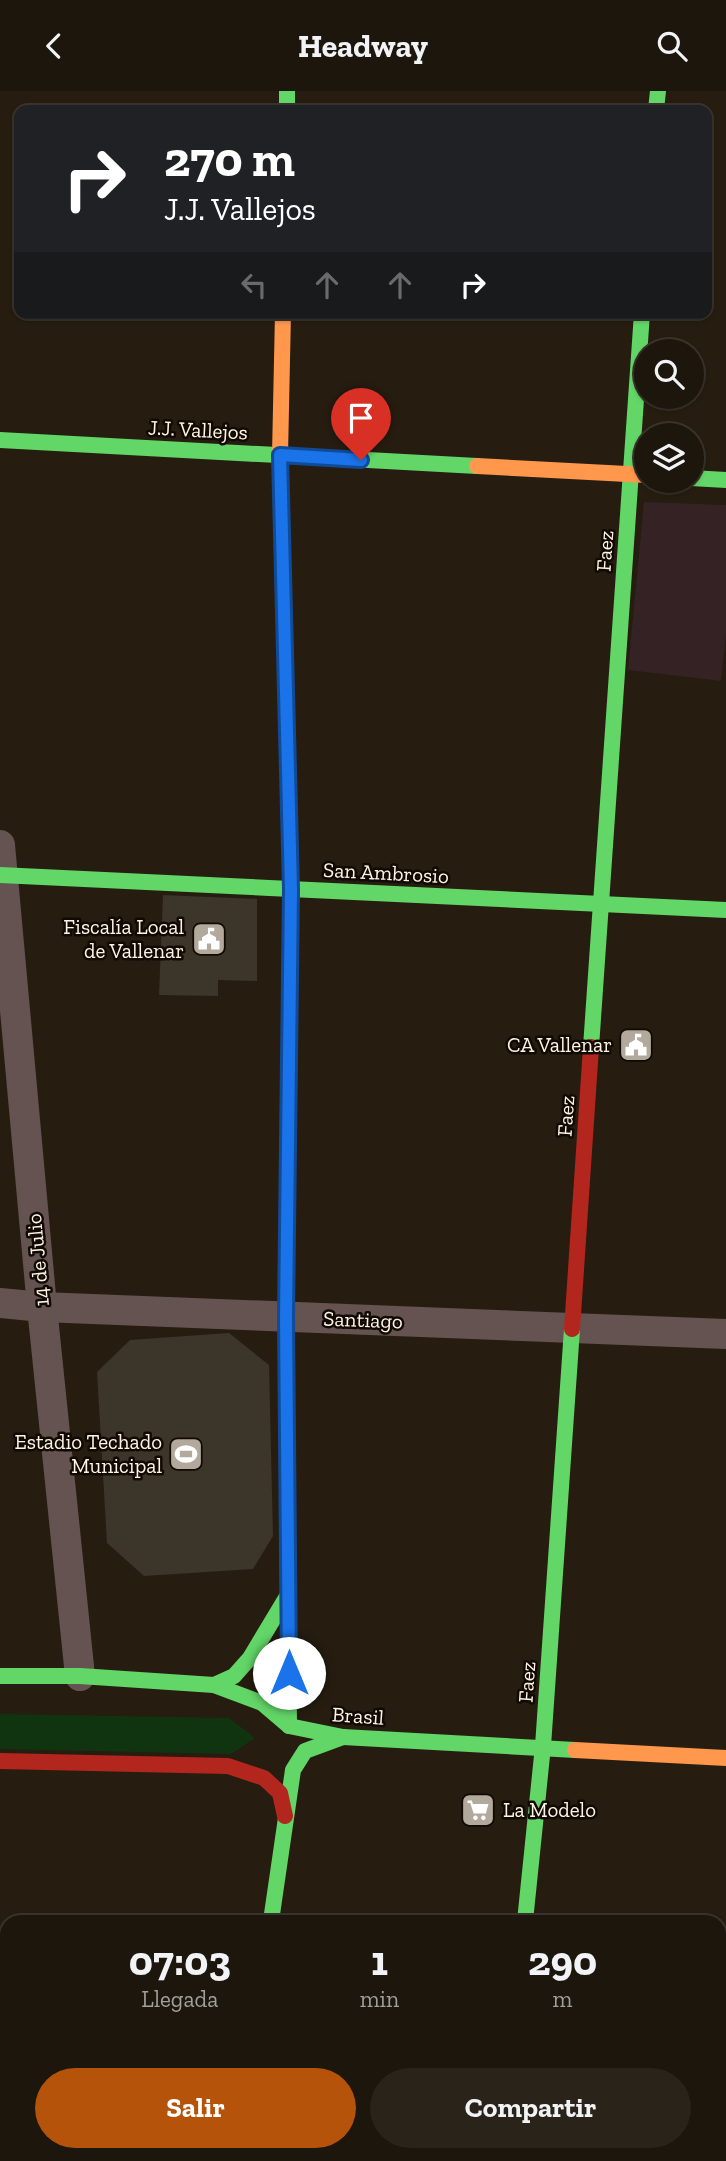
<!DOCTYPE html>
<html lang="es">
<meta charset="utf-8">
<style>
body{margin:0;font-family:"Zilla Slab",serif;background:#29231a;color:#f1f3f6;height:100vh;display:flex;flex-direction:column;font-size:26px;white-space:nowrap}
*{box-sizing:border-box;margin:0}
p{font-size:23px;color:#a09f9d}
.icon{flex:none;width:38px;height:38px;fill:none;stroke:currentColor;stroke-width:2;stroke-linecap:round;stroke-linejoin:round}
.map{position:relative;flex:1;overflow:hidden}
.panel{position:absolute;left:0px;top:1824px;width:726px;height:247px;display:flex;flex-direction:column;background:#1c160c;border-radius:21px 21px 0 0;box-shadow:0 2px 5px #0004,0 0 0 2px #3a352d}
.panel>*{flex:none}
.banner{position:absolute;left:14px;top:14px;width:698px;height:214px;border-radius:14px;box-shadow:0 2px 5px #0004,0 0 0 2px #3a352d;background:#202124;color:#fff;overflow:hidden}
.fabs{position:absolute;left:634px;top:248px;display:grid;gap:14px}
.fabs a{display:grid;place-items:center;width:70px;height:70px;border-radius:50%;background:#1c160c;box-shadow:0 2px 5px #0004,0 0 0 2px #3a352d;font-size:35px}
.pin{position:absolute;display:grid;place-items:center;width:60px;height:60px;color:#fff;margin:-72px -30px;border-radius:50% 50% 50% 0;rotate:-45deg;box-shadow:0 0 7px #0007}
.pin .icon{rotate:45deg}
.me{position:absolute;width:77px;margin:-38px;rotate:0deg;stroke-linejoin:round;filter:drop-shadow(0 0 5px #0008)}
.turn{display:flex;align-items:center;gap:24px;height:147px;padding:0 35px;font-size:32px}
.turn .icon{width:91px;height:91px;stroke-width:2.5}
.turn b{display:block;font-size:49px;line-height:60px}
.lanes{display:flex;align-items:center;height:66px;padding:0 35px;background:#0003;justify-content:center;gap:35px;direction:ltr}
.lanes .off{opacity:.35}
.eta{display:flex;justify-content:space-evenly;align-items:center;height:119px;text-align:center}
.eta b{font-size:42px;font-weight:700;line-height:49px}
.cta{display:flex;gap:14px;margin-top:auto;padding:14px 35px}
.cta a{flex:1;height:80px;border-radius:42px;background:#b45309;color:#fff;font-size:28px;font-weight:700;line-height:80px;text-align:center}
.cta a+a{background:#29231a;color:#f1f3f6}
header{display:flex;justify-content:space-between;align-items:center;height:91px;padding:0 35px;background:#1c160c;font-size:32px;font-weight:700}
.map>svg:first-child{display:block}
</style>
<header><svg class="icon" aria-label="back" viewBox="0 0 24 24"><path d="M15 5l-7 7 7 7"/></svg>Headway<svg class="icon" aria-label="search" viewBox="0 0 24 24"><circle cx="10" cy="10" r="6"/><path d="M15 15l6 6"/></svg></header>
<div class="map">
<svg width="726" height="2070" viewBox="0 0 726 2070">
<rect width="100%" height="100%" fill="#261d10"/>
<polygon fill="#342224" points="644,411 726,414 726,542 721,590 628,579"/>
<polygon fill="#103410" points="0,1623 229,1627 255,1647 231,1663 0,1658"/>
<g fill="#3c352a">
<polygon points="163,804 257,808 257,890 218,889 218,905 159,904"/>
<polygon points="229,1242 269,1274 273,1445 253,1478 144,1485 107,1452 97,1281 130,1249"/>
<polygon points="0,1935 7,1937 7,2063 28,2063 27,2070 0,2070"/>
</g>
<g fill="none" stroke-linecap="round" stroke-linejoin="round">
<polyline stroke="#645351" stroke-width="14" points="0,1863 7,1864"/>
<g stroke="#645351" stroke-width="30">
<polyline points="0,754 42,1216 80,1585"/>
<polyline points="0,1212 42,1216 726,1243"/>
</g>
<g stroke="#63d668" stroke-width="16">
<polyline points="287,0 287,19"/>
<polyline points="656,19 658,0"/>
<polyline points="0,349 477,375"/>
<polyline points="691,387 726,389"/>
<polyline points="287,635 291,798 286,1226 289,1635"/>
<polyline points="0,784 726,819"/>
<polyline points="591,956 642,222"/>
<polyline points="0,1585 80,1585 214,1594 262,1612 289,1635 343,1646 575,1659"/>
<polyline points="214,1594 234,1585 250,1567 289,1502"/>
<polyline points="271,1830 293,1679 305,1660 343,1646"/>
<polyline points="525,1830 543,1655 572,1238"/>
<polyline points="244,2070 245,2063"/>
</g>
<g stroke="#ff974d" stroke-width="16">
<polyline points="283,222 280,364 287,635"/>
<polyline points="477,375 646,384"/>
<polyline points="575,1659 726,1667"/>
<polyline points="447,2063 580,2070"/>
</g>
<g stroke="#b3261e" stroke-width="16">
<polyline points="572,1238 591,956"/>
<polyline points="0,1670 228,1675 264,1687 280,1702 285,1725"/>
</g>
</g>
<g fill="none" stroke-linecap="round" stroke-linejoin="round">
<g stroke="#114b97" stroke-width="18">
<polyline id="route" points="289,1582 286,1226 291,798 280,364 361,369"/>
</g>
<use href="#route" stroke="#1a73e8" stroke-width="12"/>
</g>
<defs>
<g id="civic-square" transform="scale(1.75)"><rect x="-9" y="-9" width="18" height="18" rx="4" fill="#b2a89b" stroke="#110a03"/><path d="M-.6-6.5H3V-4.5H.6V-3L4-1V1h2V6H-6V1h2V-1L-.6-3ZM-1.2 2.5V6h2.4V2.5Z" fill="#fff"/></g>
<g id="stadium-square" transform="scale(1.75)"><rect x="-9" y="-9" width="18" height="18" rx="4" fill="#b2a89b" stroke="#110a03"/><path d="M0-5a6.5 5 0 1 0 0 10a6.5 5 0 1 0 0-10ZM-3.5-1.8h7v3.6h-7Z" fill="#fff"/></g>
<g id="supermarket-square" transform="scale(1.75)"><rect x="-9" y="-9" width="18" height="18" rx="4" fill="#b2a89b" stroke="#110a03"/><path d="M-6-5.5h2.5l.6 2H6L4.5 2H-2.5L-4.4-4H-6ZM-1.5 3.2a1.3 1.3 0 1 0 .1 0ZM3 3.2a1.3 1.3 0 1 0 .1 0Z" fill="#fff"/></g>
</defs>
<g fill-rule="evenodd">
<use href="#civic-square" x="209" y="848"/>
<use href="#civic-square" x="636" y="954"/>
<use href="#stadium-square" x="186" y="1363"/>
<use href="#supermarket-square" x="478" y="1719"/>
</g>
<g text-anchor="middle" stroke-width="5" stroke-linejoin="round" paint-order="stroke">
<g font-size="21" fill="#fef3e6" stroke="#110a03">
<text transform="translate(198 339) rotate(3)" y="7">J.J. Vallejos</text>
<text transform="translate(605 460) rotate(-86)" y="7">Faez</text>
<text transform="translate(386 782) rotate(3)" y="7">San Ambrosio</text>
<text transform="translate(566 1025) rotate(-86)" y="7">Faez</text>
<text transform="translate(38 1169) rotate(-95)" y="7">14 de Julio</text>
<text transform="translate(363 1229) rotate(2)" y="7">Santiago</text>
<text transform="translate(527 1591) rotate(-86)" y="7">Faez</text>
<text transform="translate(358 1625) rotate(4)" y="7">Brasil</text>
</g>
<g font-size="21" fill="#fef3e6" stroke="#110a03" text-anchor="end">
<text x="184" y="843">Fiscalía Local<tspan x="184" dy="24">de Vallenar</tspan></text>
<text x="612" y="961">CA Vallenar</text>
<text x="162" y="1358">Estadio Techado<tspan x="162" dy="24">Municipal</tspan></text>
<text x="503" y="1726" text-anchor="start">La Modelo</text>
</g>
</g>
</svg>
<div class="fabs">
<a><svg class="icon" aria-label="search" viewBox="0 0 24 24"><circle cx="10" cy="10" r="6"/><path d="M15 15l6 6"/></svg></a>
<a><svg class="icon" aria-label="layers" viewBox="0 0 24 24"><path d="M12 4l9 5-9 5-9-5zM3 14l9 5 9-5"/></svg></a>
</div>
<div class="pin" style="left:361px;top:369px;background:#d93025"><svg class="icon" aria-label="arrive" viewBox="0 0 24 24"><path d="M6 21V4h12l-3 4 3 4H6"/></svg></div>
<svg class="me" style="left:289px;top:1582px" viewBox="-20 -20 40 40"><circle r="19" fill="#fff"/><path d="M0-13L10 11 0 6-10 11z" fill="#1a73e8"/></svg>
<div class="banner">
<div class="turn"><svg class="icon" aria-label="right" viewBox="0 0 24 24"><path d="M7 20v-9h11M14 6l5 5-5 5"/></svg><div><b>270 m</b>J.J. Vallejos</div></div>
<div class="lanes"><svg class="icon off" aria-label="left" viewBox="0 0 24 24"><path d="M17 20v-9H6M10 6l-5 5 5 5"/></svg><svg class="icon off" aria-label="ahead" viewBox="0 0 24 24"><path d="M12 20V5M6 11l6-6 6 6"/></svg><svg class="icon off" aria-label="ahead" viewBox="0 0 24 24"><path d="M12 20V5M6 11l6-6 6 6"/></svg><svg class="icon" aria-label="right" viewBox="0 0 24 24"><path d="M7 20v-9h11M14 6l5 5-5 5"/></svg></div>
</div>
<section class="panel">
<div class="eta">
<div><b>07:03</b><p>Llegada</p></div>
<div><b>1</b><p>min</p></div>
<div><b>290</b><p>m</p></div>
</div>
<div class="cta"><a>Salir</a><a>Compartir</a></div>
</section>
</div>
